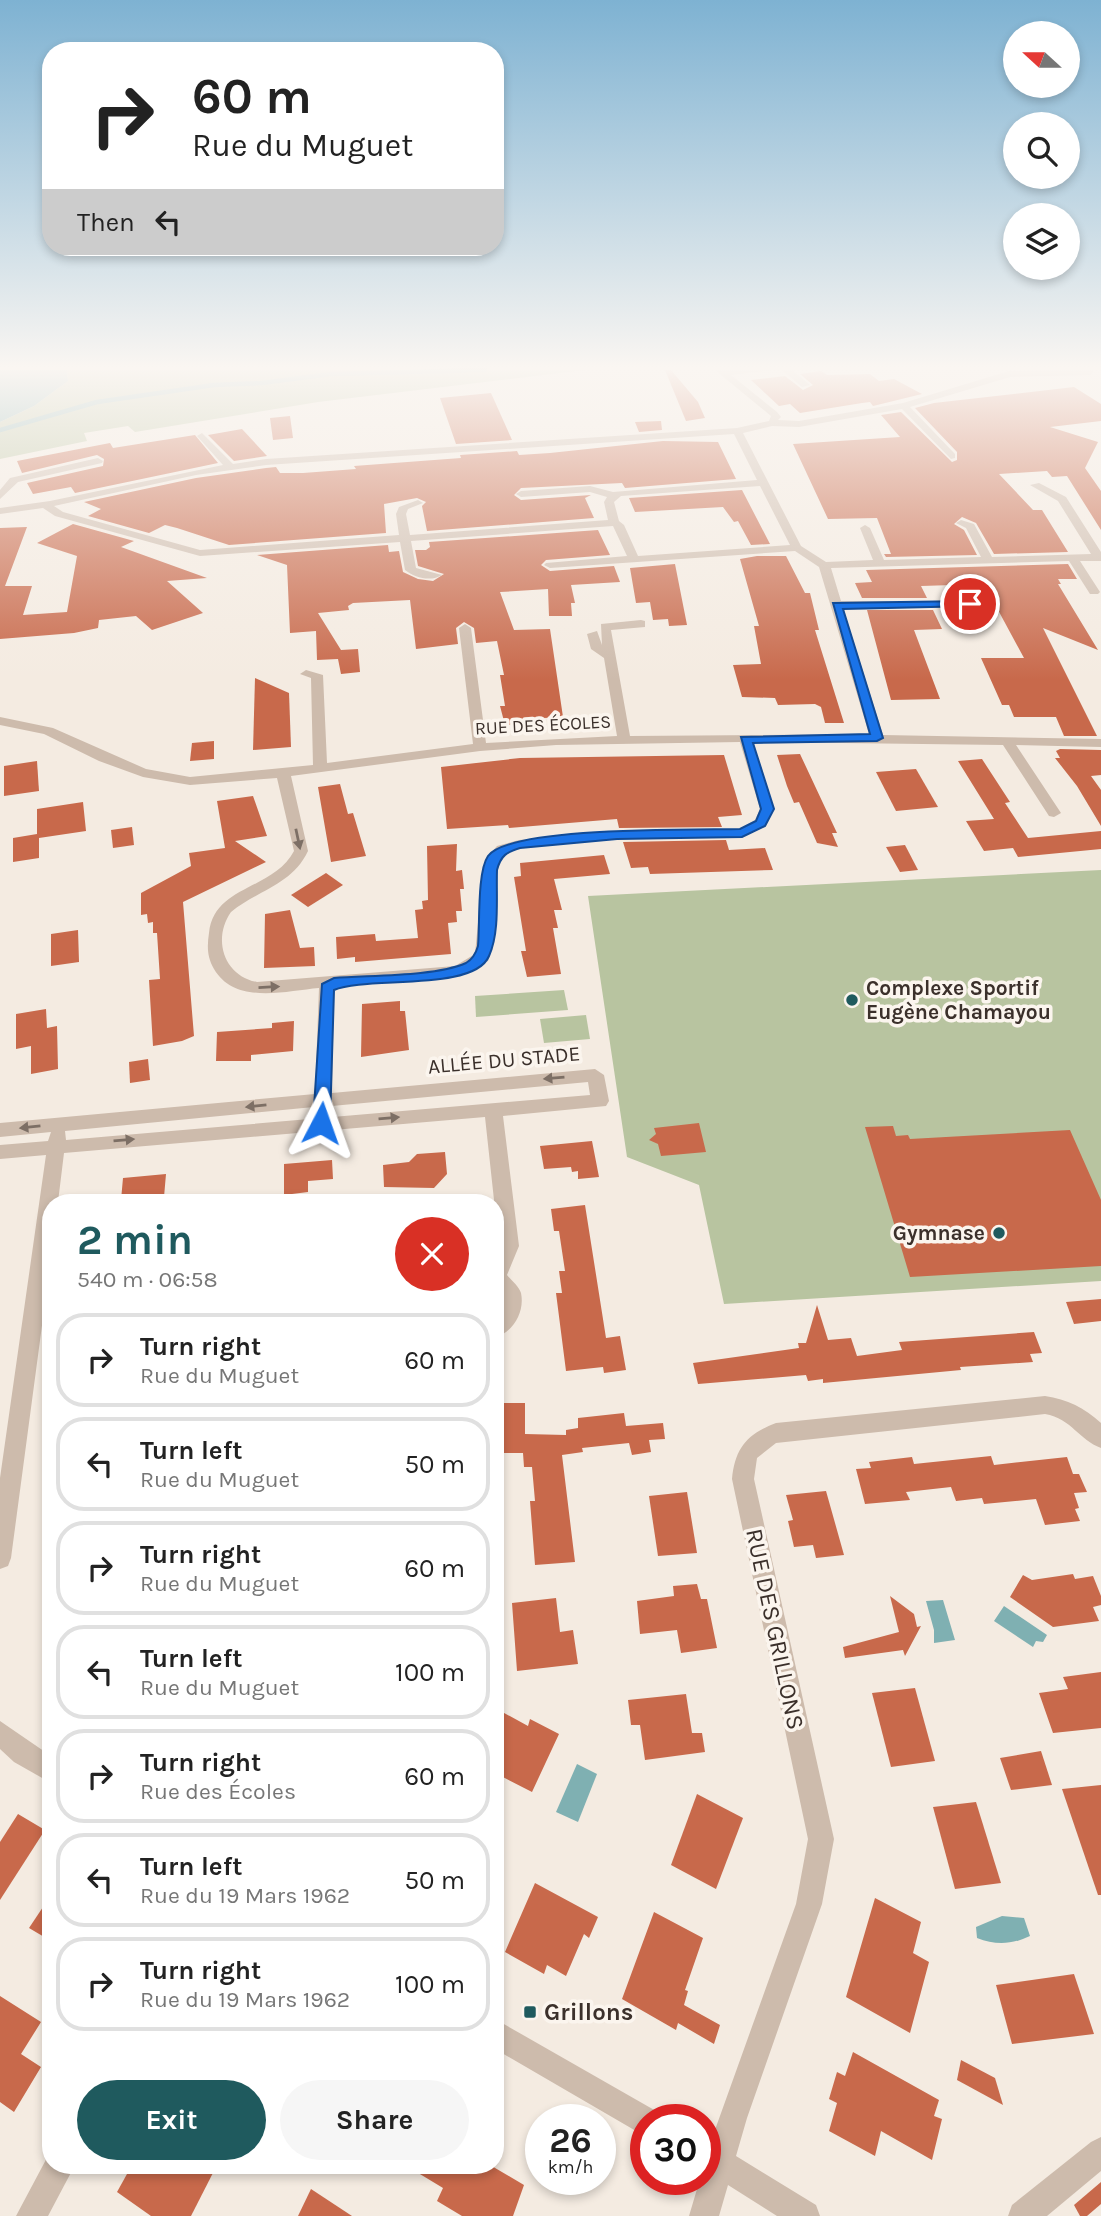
<!DOCTYPE html>
<meta charset="utf-8">
<style>
body{margin:0;font-family:Karla,sans-serif;background:#f6f6f6;color:#222;height:100vh;display:flex;flex-direction:column;font-size:26px;white-space:nowrap}
*{box-sizing:border-box;margin:0}
p{font-size:23px;color:#767676}
.icon{flex:none;width:38px;height:38px;fill:none;stroke:currentColor;stroke-width:2;stroke-linecap:round;stroke-linejoin:round}
.map{position:relative;flex:1;overflow:hidden}
.details{position:absolute;left:42px;top:1194px;width:462px;height:980px;display:flex;flex-direction:column;background:#fff;border-radius:28px;box-shadow:0 4px 10px #0003}
.details>*{flex:none}
.guide{position:absolute;left:42px;top:42px;width:462px;height:214px;border-radius:28px;box-shadow:0 4px 10px #0003;background:#fff;color:#222;overflow:hidden}
.needle{width:46px;rotate:291deg}
.fabs{position:absolute;left:1003px;top:21px;display:grid;gap:14px}
.fabs a{display:grid;place-items:center;width:77px;height:77px;border-radius:50%;background:#fff;box-shadow:0 4px 10px #0003;font-size:35px}
.speed{position:absolute;left:525px;top:2104px;display:flex;gap:14px;font-size:35px;font-weight:700;text-align:center}
.speed>*{display:grid;place-content:center;width:91px;height:91px;border-radius:50%;background:#fff;box-shadow:0 4px 10px #0003;line-height:1}
.speed small{font-size:18px;font-weight:400}
.speed .limit{border:10px solid #d22;background:#fff;color:#111}
.pin{position:absolute;display:grid;place-items:center;width:60px;height:60px;color:#fff;margin:-30px;border:4px solid #fff;border-radius:50%;box-shadow:0 2px 7px #0007}
.me{position:absolute;width:77px;margin:-38px;rotate:4deg;stroke-linejoin:round;filter:drop-shadow(0 0 5px #0008)}
.turn{display:flex;align-items:center;gap:24px;height:147px;padding:0 35px;font-size:32px}
.turn .icon{width:91px;height:91px;stroke-width:2.5}
.turn b{display:block;font-size:49px;line-height:60px}
.then{display:flex;align-items:center;height:66px;padding:0 35px;background:#0003;gap:14px;font-size:26px}
.round{display:grid;place-items:center;flex:none;width:74px;height:74px;border-radius:37px;background:#f6f6f6}
.summary{display:flex;align-items:center;justify-content:space-between;height:119px;padding:0 35px}
h1{font-size:42px;font-weight:700;line-height:52px;color:#1f5a5e}
.primary-button{display:flex;gap:14px;margin-top:auto;padding:14px 35px}
.primary-button a{flex:1;height:80px;border-radius:42px;background:#1f5a5e;color:#fff;font-size:28px;font-weight:700;line-height:80px;text-align:center}
.primary-button a+a{background:#f6f6f6;color:#222}
ul{padding:0;list-style:none}
li{display:flex;align-items:center;gap:21px;height:94px;margin:0 14px 10px;padding:0 21px;border:4px solid #e0e0e0;border-radius:28px}
li div{flex:1}
li b{display:block;font-size:26px}
li em{font-style:normal}
.map>svg:first-child{display:block}
</style>
<div class="map">
<svg width="1101" height="2216" viewBox="0 0 1101 2216">
<rect width="100%" height="100%" fill="#f4ebe1"/>
<g fill="#b8c4a0">
<polygon points="67,370 585,370 318,402 135,432 128,426 84,433 87,441 0,459 0,422 34,406 68,381"/>
<polygon points="1101,870 1101,1281 724,1304 699,1185 627,1157 588,896"/>
<polygon points="564,990 568,1010 476,1017 475,996"/>
<polygon points="586,1015 590,1039 544,1043 540,1019"/>
</g>
<g fill="#7fb0b2">
<polygon points="0,370 67,370 68,381 34,406 0,422"/>
<polygon points="943,1600 955,1640 934,1643 934,1630 926,1601"/>
<polygon points="1004,1606 1047,1635 1043,1642 1036,1641 1033,1647 994,1621"/>
<polygon points="577,1764 597,1774 578,1822 556,1812"/>
<path d="M1002,1916l22,2 6,18c-19,9 -35,9 -53,2l-1,-11z"/>
</g>
<g fill="none" stroke-linecap="round" stroke-linejoin="round">
<polyline stroke="#7fb0b2" stroke-width="4.5" points="0,430 97,402 214,385 262,383 331,374 485,370"/>
</g>
<g fill="#c8694b">
<polygon points="665,370 671,370 698,402 705,418 686,421"/>
<polygon points="821,371 827,375 870,374 879,381 894,379 922,394 873,406 870,402 862,403 800,413 790,404 779,406 751,380 785,376 803,390 813,385 800,374"/>
<polygon points="1074,387 1101,404 1101,421 1050,427 1098,442 1085,468 1101,491 1101,530 1067,476 1052,477 1047,471 999,474 1033,510 1042,510 1068,552 994,554 976,523 962,517 954,524 964,530 977,555 886,557 884,554 891,554 877,518 828,519 793,444 900,437 881,415 901,412 952,462 957,460 957,452 915,408 934,403"/>
<polygon points="491,393 512,440 456,444 440,398"/>
<polygon points="290,416 293,438 273,440 270,418"/>
<polygon points="661,421 662,430 639,432 635,422"/>
<polygon points="242,429 267,456 234,461 208,435"/>
<polygon points="195,435 218,463 75,493 71,487 33,494 27,483 103,466 104,459 97,455 22,473 17,461 110,443 113,448"/>
<polygon points="663,441 718,442 736,479 625,488 622,483 521,488 514,495 521,500 591,495 585,498 594,518 427,531 422,506 426,502 417,498 384,504 386,533 229,545 177,528 165,525 149,533 88,516 101,509 84,502 196,478 266,468 276,467 280,473 303,473 356,469 354,466 461,458 460,455 517,451 519,455 550,453"/>
<polygon points="742,490 770,544 751,545 738,521 734,522 723,507 635,512 629,498"/>
<polygon points="73,524 134,541 121,547 207,578 167,581 203,613 152,630 136,616 99,620 98,628 74,633 0,639 0,528 27,527 5,586 32,586 23,615 67,612 77,556 37,543"/>
<polygon points="598,530 610,555 546,560 541,565 550,571 614,566 620,582 571,585 575,603 571,603 572,616 549,616 548,589 500,592 514,630 550,629 563,717 544,718 545,722 505,725 500,706 505,706 500,675 504,675 497,641 476,643 474,628 464,622 456,628 458,644 416,649 410,600 353,603 348,606 349,610 318,613 341,650 358,649 360,672 341,674 338,659 317,660 316,631 290,633 287,565 257,555 388,545 389,552 399,551 403,572 418,579 433,581 444,574 418,566 415,550 426,550 430,547 429,542"/>
<polygon points="757,556 786,556 805,593 810,593 819,630 815,630 844,723 825,723 821,707 815,704 778,705 775,698 742,697 733,665 761,664 754,626 759,626 740,559"/>
<polygon points="675,564 687,625 669,626 668,619 653,620 650,602 636,603 630,568"/>
<polygon points="1068,564 1077,579 1058,579 1061,584 1058,584 1098,650 1043,628 1097,736 1064,736 1056,717 1014,717 1009,705 1002,705 981,658 1024,658 984,584 921,586 927,598 862,598 855,583 872,582 866,570"/>
<polygon points="867,610 933,610 942,629 914,630 940,699 891,700"/>
<polygon points="255,678 289,693 291,747 253,750"/>
<polygon points="214,741 214,759 190,761 192,743"/>
<polygon points="1060,749 1101,750 1101,775 1091,776 1101,790 1101,826 1077,786 1055,758 1060,758 1056,751"/>
<polygon points="800,754 837,833 832,833 838,847 817,843 799,802 794,803 787,786 777,755"/>
<polygon points="724,755 742,815 718,817 722,827 619,828 617,819 509,828 508,825 447,829 441,767 520,758"/>
<polygon points="982,759 1010,802 1005,803 1028,838 1101,831 1101,849 1018,857 1013,848 984,851 966,821 994,819 958,761"/>
<polygon points="37,761 39,791 4,796 4,766"/>
<polygon points="916,769 938,807 896,811 876,772"/>
<polygon points="340,784 348,814 353,813 366,856 331,862 318,787"/>
<polygon points="253,796 267,836 235,841 266,862 183,902 194,1036 182,1041 153,1046 149,980 160,979 157,933 153,933 153,922 148,923 147,914 141,915 141,893 191,866 189,853 225,848 217,801"/>
<polygon points="83,802 86,831 39,838 39,858 13,862 13,838 37,834 37,809"/>
<polygon points="132,827 134,845 113,848 111,830"/>
<polygon points="726,840 729,850 765,848 773,870 650,874 648,867 631,868 623,842"/>
<polygon points="457,844 456,871 462,870 464,889 460,889 462,911 456,911 457,922 448,923 451,954 355,962 355,957 337,959 336,937 375,934 376,941 418,938 415,910 423,909 422,901 428,900 427,846"/>
<polygon points="905,845 918,870 900,872 886,847"/>
<polygon points="604,855 610,874 554,879 562,910 554,910 558,928 553,928 561,974 527,977 521,951 526,951 514,877 521,876 520,863"/>
<polygon points="326,873 343,885 308,907 291,895"/>
<polygon points="290,910 300,948 314,947 315,966 264,968 265,914"/>
<polygon points="78,930 79,962 51,966 51,934"/>
<polygon points="400,1001 400,1011 405,1011 409,1050 361,1057 362,1004"/>
<polygon points="46,1009 47,1028 57,1026 58,1069 31,1074 31,1046 16,1049 16,1014"/>
<polygon points="294,1021 293,1051 251,1055 251,1061 216,1061 217,1032 272,1028 272,1023"/>
<polygon points="148,1059 150,1080 130,1083 129,1062"/>
<polygon points="699,1123 706,1152 661,1156 658,1144 649,1140 656,1134 654,1128"/>
<polygon points="893,1126 896,1136 908,1135 910,1139 1070,1130 1101,1200 1101,1266 910,1277 865,1127"/>
<polygon points="592,1141 599,1177 578,1179 578,1171 572,1172 571,1167 544,1169 540,1146"/>
<polygon points="445,1152 447,1174 434,1188 384,1187 383,1165 409,1162 417,1154"/>
<polygon points="332,1160 333,1179 308,1181 308,1192 284,1195 284,1164"/>
<polygon points="166,1174 164,1197 152,1198 151,1202 121,1200 123,1178"/>
<polygon points="585,1205 606,1338 620,1336 626,1370 604,1373 603,1367 566,1371 556,1293 562,1293 559,1271 565,1271 559,1231 554,1231 551,1209"/>
<polygon points="1101,1299 1101,1321 1074,1324 1066,1302"/>
<polygon points="817,1305 828,1340 851,1338 857,1356 902,1350 899,1342 1034,1332 1042,1353 1030,1354 1033,1362 960,1367 961,1370 823,1383 823,1379 808,1381 806,1375 698,1384 693,1363 799,1348 798,1343 806,1343"/>
<polygon points="503,1403 525,1403 525,1434 566,1435 566,1430 578,1428 578,1418 624,1413 626,1426 663,1423 665,1439 649,1440 651,1452 632,1455 629,1443 582,1448 583,1452 562,1455 575,1562 535,1565 530,1501 535,1501 532,1467 524,1467 523,1453 495,1453 495,1419 504,1419"/>
<polygon points="991,1456 994,1465 1067,1457 1073,1474 1079,1474 1087,1492 1074,1493 1079,1508 1075,1509 1080,1521 1045,1525 1036,1499 984,1504 982,1498 956,1501 951,1487 906,1492 910,1500 865,1504 856,1469 871,1468 869,1462 912,1457 914,1464"/>
<polygon points="826,1491 844,1555 816,1558 813,1545 794,1547 788,1521 793,1520 786,1495"/>
<polygon points="687,1492 697,1553 658,1556 649,1496"/>
<polygon points="1073,1574 1075,1579 1093,1576 1101,1596 1101,1605 1093,1607 1099,1621 1053,1627 1010,1597 1023,1575 1032,1580"/>
<polygon points="697,1584 701,1599 707,1599 717,1648 681,1653 677,1630 640,1634 637,1601 674,1596 673,1586"/>
<polygon points="890,1596 914,1614 917,1627 921,1626 905,1656 903,1650 845,1658 843,1647 899,1632"/>
<polygon points="556,1598 560,1632 573,1630 578,1664 517,1671 512,1603"/>
<polygon points="1101,1672 1101,1728 1053,1733 1039,1693 1068,1689 1063,1677"/>
<polygon points="915,1688 935,1761 891,1767 872,1693"/>
<polygon points="686,1694 692,1733 702,1733 705,1752 645,1760 640,1725 631,1725 628,1700"/>
<polygon points="495,1708 528,1726 530,1719 559,1734 532,1792 495,1773"/>
<polygon points="1041,1751 1052,1785 1011,1790 1000,1758"/>
<polygon points="1101,1785 1101,1895 1098,1895 1062,1789"/>
<polygon points="697,1794 743,1818 716,1889 671,1865"/>
<polygon points="976,1802 1001,1883 955,1889 933,1807"/>
<polygon points="18,1814 45,1830 0,1900 0,1842"/>
<polygon points="535,1883 598,1917 589,1938 584,1934 566,1976 547,1965 544,1974 505,1952"/>
<polygon points="51,1895 51,1941 29,1928"/>
<polygon points="875,1898 921,1922 913,1953 929,1962 910,2033 846,1997"/>
<polygon points="654,1912 703,1938 685,1990 688,1991 684,2005 720,2025 714,2044 678,2023 676,2030 622,1999"/>
<polygon points="1074,1974 1094,2034 1012,2044 996,1985"/>
<polygon points="0,1996 41,2022 21,2054 41,2067 14,2112 0,2102"/>
<polygon points="853,2052 939,2100 934,2116 942,2119 932,2160 881,2131 875,2156 829,2131 837,2103 829,2099 837,2072 845,2076"/>
<polygon points="961,2060 995,2078 1003,2105 957,2080"/>
<polygon points="132,2165 217,2165 191,2216 151,2216 117,2192"/>
<polygon points="405,2165 490,2165 524,2185 513,2216 462,2216 437,2201 443,2188"/>
<polygon points="1101,2182 1101,2204 1087,2216 1080,2216 1074,2205"/>
<polygon points="311,2189 352,2216 298,2216"/>
</g>
<g fill="none" stroke-linecap="round" stroke-linejoin="round">
<g fill="#cdbbac" fill-rule="evenodd">
<path d="M715,370h58l-42,5 46,37 4,5 -3,3 21,1 104,-18 106,-32 85,-1 -3,5 -81,2 -100,30 45,47v4l-4,1 -49,-50 -103,18 -27,-1 -29,7 58,113 25,16 47,-2 -13,-32 5,-3 5,3 14,32 97,-3 -15,-29 -10,-5 5,-3 13,4 18,33 99,-3 -33,-53 -28,-16 9,-2 27,14 35,55v9h-21l20,31 -2,2h-8l-21,-33 -238,7 10,33h129l6,3 -6,3 -127,1 40,127 218,4v8l-85,-2 45,68 -7,4 -5,-1 -46,-71 -250,-3 21,67 -8,17 -24,11 -125,2 -97,9c-13,4 -19,8 -23,22l-4,76 -5,15 -29,15 -119,10 -6,5 -2,102 263,-24 9,6 5,26 -3,5 -103,10 16,130 -12,29c4,5 12,11 14,18 4,19 -8,39 -26,45v-21l5,-5 1,-17 -6,-6v-33l4,-10 -14,-129 -421,36 -6,49h-7v56l-40,300 -3,8 -8,3v-91l46,-323 -46,4v-14l48,-4 3,-9 -51,5v-14l315,-29 4,-106c-34,3 -84,17 -105,-19 -7,-12 -7,-23 -5,-36 5,-48 65,-43 85,-82l-17,-73 -87,7 -47,-8 -44,-16 -55,-27 -44,-9v-8l53,11 93,41 44,8 123,-12 -2,-87 -11,-4 6,-4 17,5 4,88 146,-19 -14,-116 6,-4 6,4 15,115 131,-7 -13,-78 -13,-9 -4,-15 10,-3 5,14 -1,-21 40,-4 4,1v6l-34,3 19,106 239,-2 -50,-167 -24,-16 -245,17 -6,-3 2,-2 81,-7 -14,-30 -202,15 5,27 26,7c-11,7 -27,3 -37,-5l-5,-28 -200,14 -145,-40 -12,-8 -43,6v-6l50,-7 173,-36 -26,-29 5,-3 31,31 33,-5 471,-31 32,-7 2,-5zM734,434l23,46 -144,12 -23,-6 -69,5 -5,3 5,3 69,-5 17,5 -3,5 4,18 -198,15 -4,-21 2,-5 15,-6 -5,-3 -19,7 -3,7 3,21 -199,15 -137,-38 -9,-6 142,-31 70,-10zM760,486l30,59 -152,11 -14,-31 -5,-4 -5,-19 7,-6zM740,742l20,67 -5,11 -16,9 -122,2 -98,9 -22,6 -11,13 -3,11 -8,84 -20,12 -198,16c-33,-6 -45,-43 -26,-70 27,-22 61,-27 77,-61l-17,-75 189,-25 76,-6zM588,1082l2,13 -524,45 -1,-9 249,-24 3,7h12l3,-8z"/>
<polygon points="782,370 792,370 810,385 802,387"/>
<polygon points="98,458 103,461 102,463 18,482 0,499 0,490 10,478"/>
<path d="M1045,1396c22,3 40,12 56,27v25c-22,-8 -29,-29 -56,-34l-269,29 -19,15 -3,21 80,360 -12,65 -75,214 -11,38 80,49 4,11h-43l-49,-31 -9,31h-30l11,-37h5v-40l6,2 85,-237 12,-65 -76,-360c3,-31 15,-45 44,-56z"/>
<polygon points="0,1721 51,1756 51,1783 14,1762 0,1749"/>
<polygon points="495,2019 656,2111 660,2119 646,2119 646,2136 636,2131 495,2049"/>
<polygon points="1101,2137 1101,2171 1047,2216 1008,2216 1012,2205 1091,2142"/>
<polygon points="49,2154 51,2165 75,2165 48,2216 16,2216"/>
</g>
</g>
<defs><path id="oneway-solid" d="M-6-.8H1V-3.2L6.5 0L1 3.2V.8H-6Z" transform="scale(1.75)"/></defs>
<g fill="#7d6f65">
<use href="#oneway-solid" transform="translate(298 839) rotate(78)"/>
<use href="#oneway-solid" transform="translate(269 987) rotate(-3)"/>
<use href="#oneway-solid" transform="translate(554 1078) rotate(175)"/>
<use href="#oneway-solid" transform="translate(256 1106) rotate(174)"/>
<use href="#oneway-solid" transform="translate(389 1118) rotate(-5)"/>
<use href="#oneway-solid" transform="translate(30 1127) rotate(174)"/>
<use href="#oneway-solid" transform="translate(124 1140) rotate(-5)"/>
</g>
<linearGradient id="sky" x2="0" y2="1"><stop stop-color="#7eb2d2"/><stop offset="0.54" stop-color="#faf6f2"/><stop offset="1" stop-color="#faf6f2" stop-opacity="0"/></linearGradient>
<rect width="1101" height="680" fill="url(#sky)"/>
<path fill="#1a73e8" stroke="#114b97" stroke-width="2" d="M970,601l4,1v4l-131,3 40,129 -6,3 -124,2 21,66 -9,17 -23,11 -125,2 -97,9c-13,4 -19,7 -23,22 -1,26 3,62 -8,86 -15,36 -123,20 -155,34l-4,133 -3,5h-11l-3,-5 9,-139 12,-6c36,-3 100,-1 132,-15 7,-4 10,-10 12,-17 2,-21 -1,-74 10,-90 22,-30 209,-26 252,-27l16,-8 5,-12 -20,-72 129,-3 -37,-131z"/>
<g fill="#1f5a5e" stroke="#fbf5ee" stroke-width="2.5">
<circle cx="852" cy="1000" r="7"/>
<circle cx="999" cy="1233" r="7"/>
<rect x="523" y="2005" width="14" height="14" rx="3.5"/>
</g>
<g text-anchor="middle" stroke-width="7" stroke-linejoin="round" paint-order="stroke">
<g font-size="18" fill="#3b302b" stroke="#fbf5ee">
<text transform="translate(543 725) rotate(-3)" y="6">RUE DES ÉCOLES</text>
</g>
<g font-size="21" font-weight="bold" fill="#3b302b" stroke="#fbf5ee" text-anchor="start">
<text x="866" y="995">Complexe Sportif<tspan x="866" dy="24">Eugène Chamayou</tspan></text>
<text x="985" y="1240" text-anchor="end">Gymnase</text>
</g>
<g font-size="21" fill="#3b302b" stroke="#fbf5ee">
<text transform="translate(504 1060) rotate(-5)" y="7">ALLÉE DU STADE</text>
</g>
<g font-size="24" fill="#3b302b" stroke="#fbf5ee">
<text transform="translate(775 1629) rotate(78)" y="8">RUE DES GRILLONS</text>
</g>
<g font-size="24" font-weight="bold" fill="#3b302b" stroke="#fbf5ee" text-anchor="start">
<text x="544" y="2020">Grillons</text>
</g>
</g>
</svg>
<div class="fabs">
<a><svg class="needle" viewBox="-14 -14 28 28"><path d="M0-13l5 13h-10z" fill="#e53935"/><path d="M0 13l5-13h-10z" fill="#767676"/></svg></a>
<a><svg class="icon" aria-label="search" viewBox="0 0 24 24"><circle cx="10" cy="10" r="6"/><path d="M15 15l6 6"/></svg></a>
<a><svg class="icon" aria-label="layers" viewBox="0 0 24 24"><path d="M12 4l9 5-9 5-9-5zM3 14l9 5 9-5"/></svg></a>
</div>
<div class="speed"><div>26<small>km/h</small></div><div class="limit">30</div></div>
<div class="pin" style="left:970px;top:604px;background:#d93025"><svg class="icon" aria-label="arrive" viewBox="0 0 24 24"><path d="M6 21V4h12l-3 4 3 4H6"/></svg></div>
<svg class="me" style="left:321px;top:1123px" viewBox="-20 -20 40 40"><path d="M0-17L14 15 0 8-14 15z" fill="#1a73e8" stroke="#fff" stroke-width="4"/></svg>
<div class="guide">
<div class="turn"><svg class="icon" aria-label="right" viewBox="0 0 24 24"><path d="M7 20v-9h11M14 6l5 5-5 5"/></svg><div><b>60 m</b>Rue du Muguet</div></div>
<div class="then">Then<svg class="icon" aria-label="left" viewBox="0 0 24 24"><path d="M17 20v-9H6M10 6l-5 5 5 5"/></svg></div>
</div>
<section class="details">
<div class="summary"><div><h1>2 min</h1><p>540 m · 06:58</p></div><a class="round" style="background:#d93025;color:#fff"><svg class="icon" aria-label="close" viewBox="0 0 24 24"><path d="M6 6l12 12M18 6L6 18"/></svg></a></div>
<ul>
<li><svg class="icon" aria-label="right" viewBox="0 0 24 24"><path d="M7 20v-9h11M14 6l5 5-5 5"/></svg><div><b>Turn right</b><p>Rue du Muguet</p></div><em>60 m</em></li>
<li><svg class="icon" aria-label="left" viewBox="0 0 24 24"><path d="M17 20v-9H6M10 6l-5 5 5 5"/></svg><div><b>Turn left</b><p>Rue du Muguet</p></div><em>50 m</em></li>
<li><svg class="icon" aria-label="right" viewBox="0 0 24 24"><path d="M7 20v-9h11M14 6l5 5-5 5"/></svg><div><b>Turn right</b><p>Rue du Muguet</p></div><em>60 m</em></li>
<li><svg class="icon" aria-label="left" viewBox="0 0 24 24"><path d="M17 20v-9H6M10 6l-5 5 5 5"/></svg><div><b>Turn left</b><p>Rue du Muguet</p></div><em>100 m</em></li>
<li><svg class="icon" aria-label="right" viewBox="0 0 24 24"><path d="M7 20v-9h11M14 6l5 5-5 5"/></svg><div><b>Turn right</b><p>Rue des Écoles</p></div><em>60 m</em></li>
<li><svg class="icon" aria-label="left" viewBox="0 0 24 24"><path d="M17 20v-9H6M10 6l-5 5 5 5"/></svg><div><b>Turn left</b><p>Rue du 19 Mars 1962</p></div><em>50 m</em></li>
<li><svg class="icon" aria-label="right" viewBox="0 0 24 24"><path d="M7 20v-9h11M14 6l5 5-5 5"/></svg><div><b>Turn right</b><p>Rue du 19 Mars 1962</p></div><em>100 m</em></li>
</ul>
<div class="primary-button"><a>Exit</a><a>Share</a></div>
</section>
</div>
